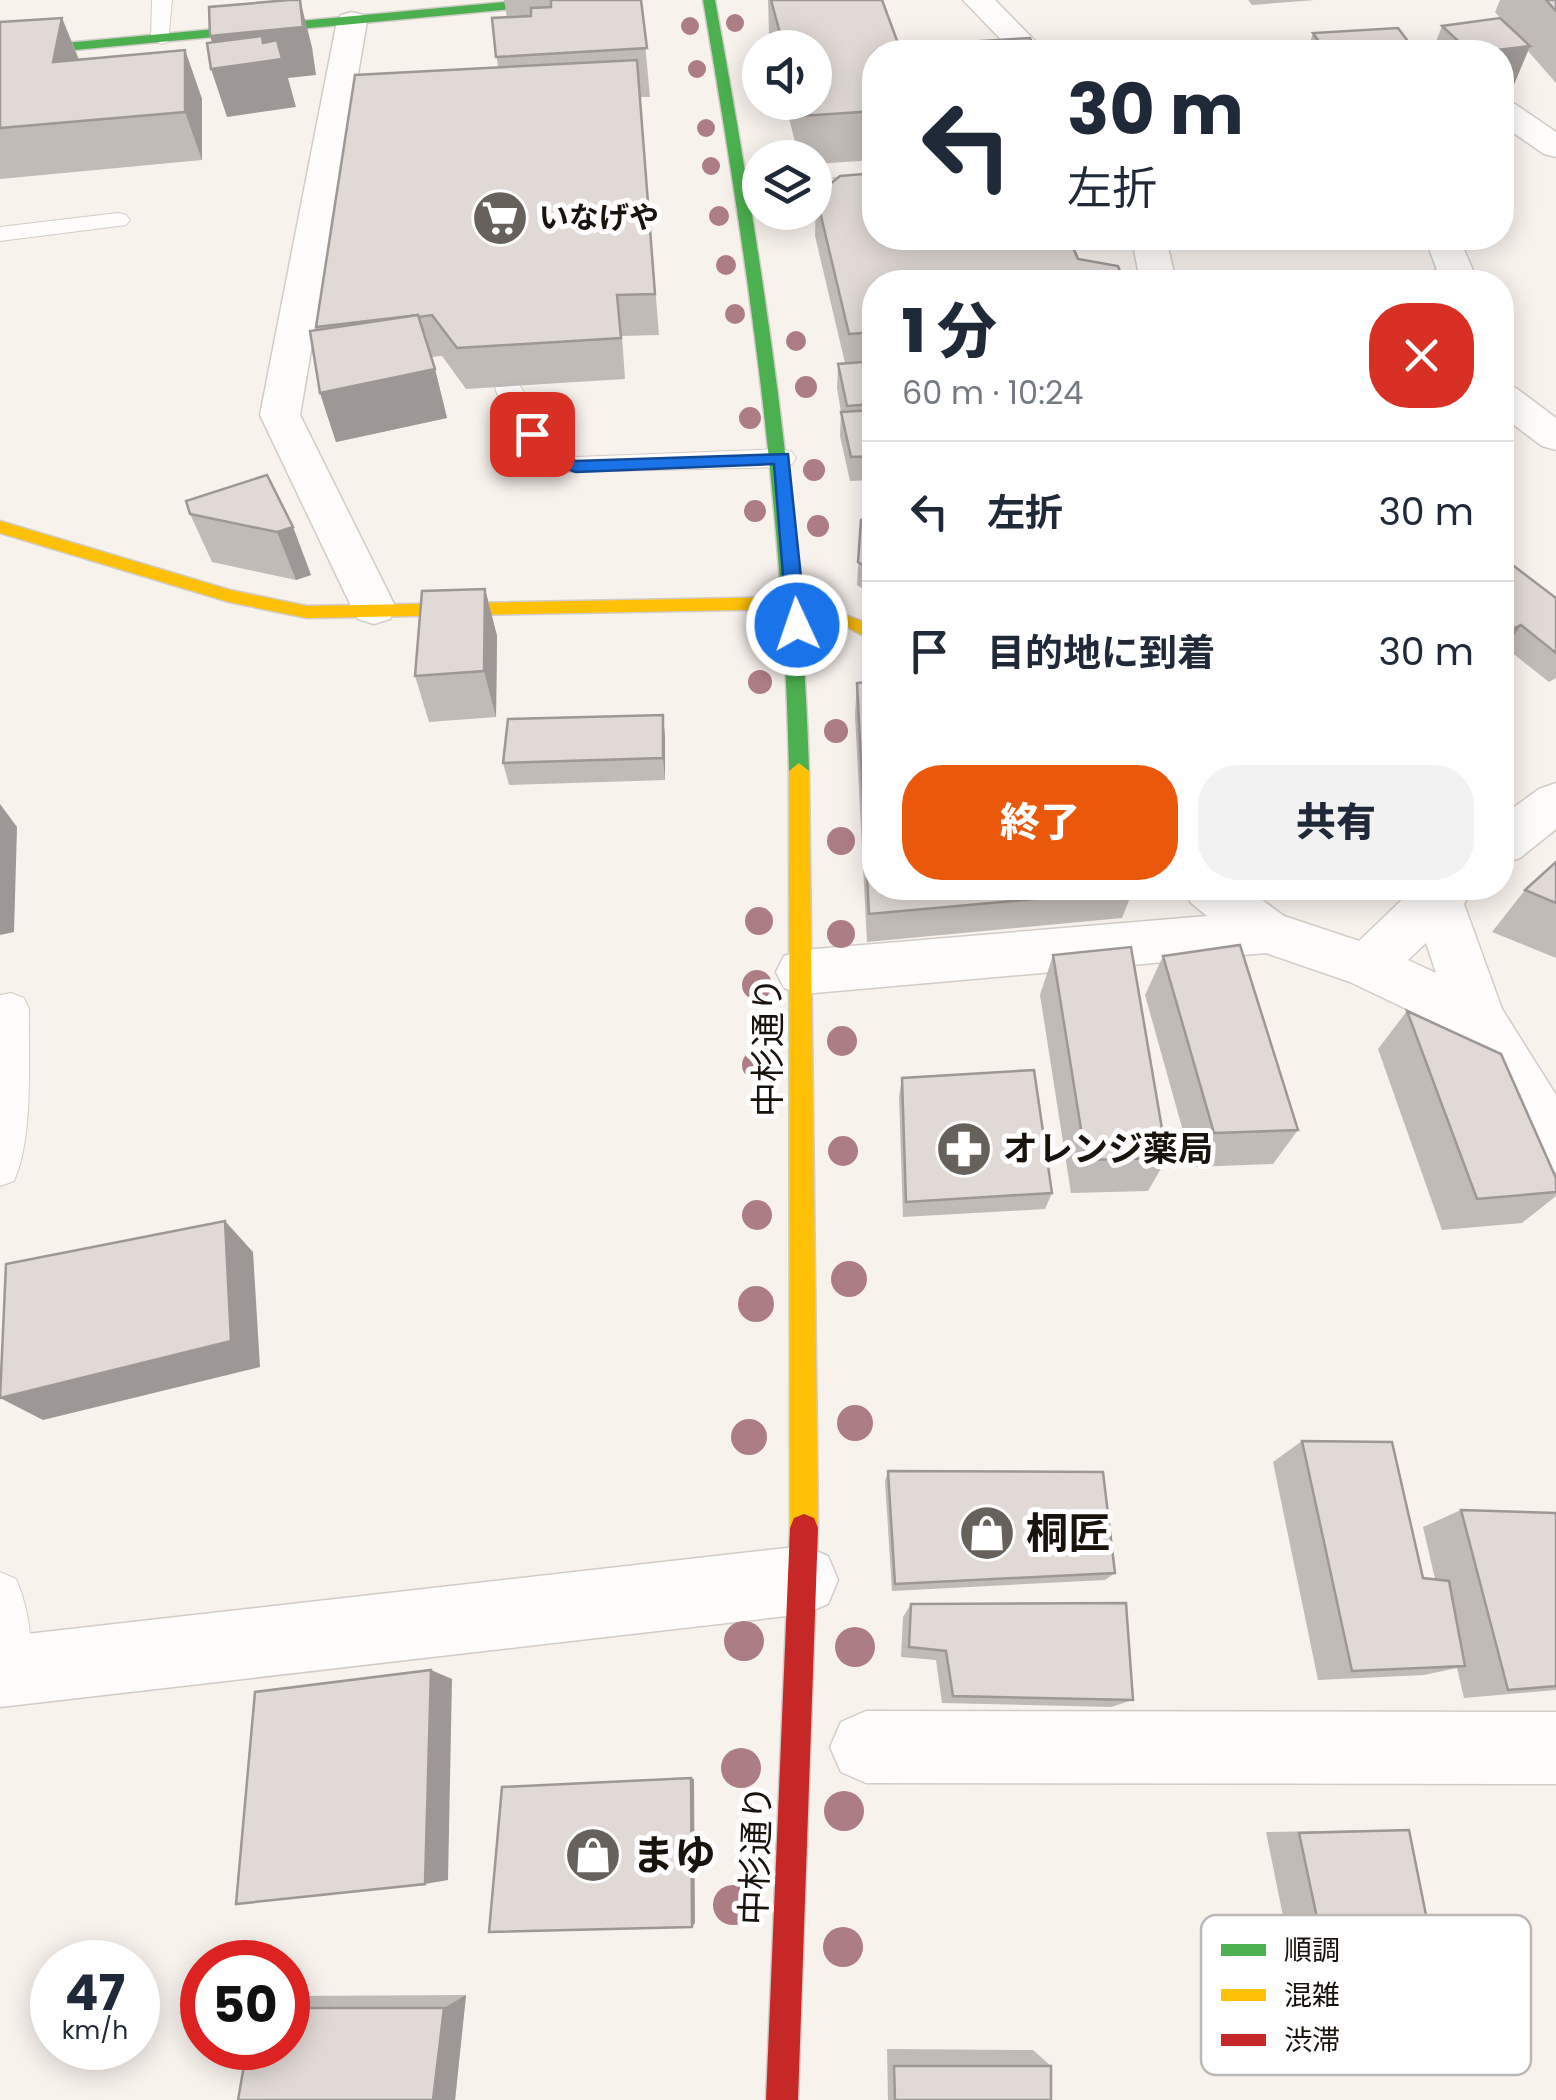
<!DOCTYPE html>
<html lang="ja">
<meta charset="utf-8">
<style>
body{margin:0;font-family:Poppins,"Noto Sans JP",sans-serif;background:#f2f2f3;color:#1f2937;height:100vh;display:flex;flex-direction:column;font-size:38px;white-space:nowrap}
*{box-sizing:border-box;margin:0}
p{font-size:32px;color:#747a83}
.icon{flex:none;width:55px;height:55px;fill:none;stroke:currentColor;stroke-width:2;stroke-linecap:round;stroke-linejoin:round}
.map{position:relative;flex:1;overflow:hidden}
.sheet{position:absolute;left:862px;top:270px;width:652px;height:630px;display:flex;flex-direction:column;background:#fff;border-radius:40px;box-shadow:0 5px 25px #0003}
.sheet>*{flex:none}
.top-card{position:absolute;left:862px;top:40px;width:652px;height:210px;border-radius:40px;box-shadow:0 5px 25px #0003;background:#fff;color:#1f2937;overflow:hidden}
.controls{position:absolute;left:742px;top:30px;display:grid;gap:20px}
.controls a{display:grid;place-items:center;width:90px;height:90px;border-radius:50%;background:#fff;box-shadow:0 5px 25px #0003;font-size:50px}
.speed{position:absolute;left:30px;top:1940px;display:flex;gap:20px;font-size:50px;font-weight:700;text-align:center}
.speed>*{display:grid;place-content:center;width:130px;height:130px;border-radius:50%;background:#fff;box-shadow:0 5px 25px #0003;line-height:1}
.speed small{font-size:25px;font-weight:400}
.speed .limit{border:15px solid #d22;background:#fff;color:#111}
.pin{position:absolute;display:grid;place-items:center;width:85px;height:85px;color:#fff;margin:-42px;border-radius:20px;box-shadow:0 5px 15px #0006}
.me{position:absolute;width:110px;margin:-55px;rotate:357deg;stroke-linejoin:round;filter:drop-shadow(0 0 8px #0008)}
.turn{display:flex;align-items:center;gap:35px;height:210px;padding:0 40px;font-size:45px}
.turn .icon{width:130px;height:130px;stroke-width:2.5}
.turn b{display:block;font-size:70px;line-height:85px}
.round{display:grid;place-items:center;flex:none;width:105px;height:105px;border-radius:40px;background:#f2f2f3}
.headline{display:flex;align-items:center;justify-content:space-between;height:170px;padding:0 40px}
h1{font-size:60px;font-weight:800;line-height:75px}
.primary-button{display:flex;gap:20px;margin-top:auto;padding:20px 40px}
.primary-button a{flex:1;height:115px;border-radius:40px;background:#ea580c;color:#fff;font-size:40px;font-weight:800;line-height:115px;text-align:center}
.primary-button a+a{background:#f2f2f3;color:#1f2937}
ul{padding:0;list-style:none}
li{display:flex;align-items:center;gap:30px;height:140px;padding:0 40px;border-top:2px solid #e0e1e3}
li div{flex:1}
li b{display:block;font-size:38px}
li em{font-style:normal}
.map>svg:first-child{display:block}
</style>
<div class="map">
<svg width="1556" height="2100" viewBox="0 0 1556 2100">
<rect width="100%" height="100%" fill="#f8f2ed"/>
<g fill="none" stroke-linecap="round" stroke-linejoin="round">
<g stroke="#d2ccc7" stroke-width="2">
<g id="lane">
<polygon points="152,0 172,0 168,42 161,44 151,38"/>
<polygon points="118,213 126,215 130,220 126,225 0,241 0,227"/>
<path d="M508,379l9,2c18,28 25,65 59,76l206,-8 10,3 4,6 -4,6 -10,3 -217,5 -26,-8 -37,-54 -7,-23z"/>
<path d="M11,993l13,5 5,11c-1,50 5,127 -15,172l-14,5v-191z"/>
<path d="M0,1572l16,7c13,29 21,78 9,108l-17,7 -8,-4z"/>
</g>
</g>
<g stroke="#d2ccc7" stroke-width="3">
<g id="street">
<polygon points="963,0 995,0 1046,52 1013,52"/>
<polygon points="352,12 363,15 367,21 300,415 396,608 390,619 374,624 358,619 352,608 260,415 337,21 341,15"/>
<polygon points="1502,101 1515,104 1556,132 1556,157 1544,154 1502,125"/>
<polygon points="875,176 875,196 815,200 815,180"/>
<polygon points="1132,238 1166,238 1176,282 1140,282"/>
<polygon points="1425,238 1459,238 1475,275 1470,282 1421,282 1426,274 1437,270"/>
<polygon points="1502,385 1516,388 1556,418 1556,450 1542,446 1502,416"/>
<polygon points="1556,783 1556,829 1520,858 1502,864 1502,816 1539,789"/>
<path d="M1183,888h63l38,28 75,25 50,-48 -1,-5h65l-9,16 38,105 54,86v77l-20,-8 -77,-130 -109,-52 -84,-29 -463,41 -19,-6 -8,-16 8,-16 19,-6 404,-34 -16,-13zM1426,943l10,30 -28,-13z"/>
<polygon points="804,1546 828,1556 838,1580 828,1604 804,1614 0,1707 0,1637"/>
<polygon points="866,1711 1556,1712 1556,1784 866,1783 841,1772 830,1747 841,1722"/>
</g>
</g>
<g stroke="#d2ccc7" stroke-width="3">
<g id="fast">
<polygon points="526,0 571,0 565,4 0,57 0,49"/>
<path d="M703,0h12c47,256 86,510 94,771l-10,8 -10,-8c-5,-260 -42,-515 -86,-771z"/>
</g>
</g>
<g stroke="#d2ccc7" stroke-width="3">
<g id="slow">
<polygon points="0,521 230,590 307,606 796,597 875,626 875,642 849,628 795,609 307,618 229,602 0,533"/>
<polygon points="799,763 809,771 818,1528 814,1538 804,1542 794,1538 790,1528 789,771"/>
</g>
</g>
<g stroke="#d2ccc7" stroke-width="3">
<polygon id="jam" points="804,1514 814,1518 818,1528 798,2100 766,2100 790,1528 794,1518"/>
</g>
<use href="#lane" fill="#fefdfc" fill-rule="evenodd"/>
<use href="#street" fill="#fefdfc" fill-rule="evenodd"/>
<use href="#fast" fill="#4caf50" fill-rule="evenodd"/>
<use href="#slow" fill="#ffc107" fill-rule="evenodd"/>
<use href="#jam" fill="#c62828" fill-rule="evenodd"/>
</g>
<g fill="#ad7d84">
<circle cx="735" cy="23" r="9"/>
<circle cx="690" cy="26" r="9"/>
<circle cx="697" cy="69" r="9"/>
<circle cx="706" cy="128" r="9"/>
<circle cx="711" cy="166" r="9"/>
<circle cx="719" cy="216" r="10"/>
<circle cx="726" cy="265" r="10"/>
<circle cx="735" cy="314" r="10"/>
<circle cx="796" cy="341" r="10"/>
<circle cx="806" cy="387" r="11"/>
<circle cx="750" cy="418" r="11"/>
<circle cx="814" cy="470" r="11"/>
<circle cx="755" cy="511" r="11"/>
<circle cx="818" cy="526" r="11"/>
<circle cx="760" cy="682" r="12"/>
<circle cx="836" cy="731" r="12"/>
<circle cx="841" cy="841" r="14"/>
<circle cx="759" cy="921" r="14"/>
<circle cx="841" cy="934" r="14"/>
<circle cx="757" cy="985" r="15"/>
<circle cx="842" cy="1041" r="15"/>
<circle cx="757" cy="1065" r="15"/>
<circle cx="843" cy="1151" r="15"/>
<circle cx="757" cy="1215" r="15"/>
<circle cx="849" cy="1279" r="18"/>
<circle cx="756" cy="1304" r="18"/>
<circle cx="855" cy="1423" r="18"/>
<circle cx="749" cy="1437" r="18"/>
<circle cx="744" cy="1641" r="20"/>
<circle cx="855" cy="1647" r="20"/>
<circle cx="741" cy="1768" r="20"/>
<circle cx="844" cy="1811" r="20"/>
<circle cx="733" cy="1905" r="20"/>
<circle cx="843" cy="1947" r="20"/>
</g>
<g fill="#c1bbb7">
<polygon points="504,0 641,0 650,97 640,97 659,335 622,336 625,379 466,389 442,356 432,357 447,418 336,442 320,393 316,327 498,67 492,18 507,18"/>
<polygon points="768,0 882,0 875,52 875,160 815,164 815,158 799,158 785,102 815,102 815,48 771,48 769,36"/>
<polygon points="1248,0 1315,0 1252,5"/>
<polygon points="1500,0 1556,0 1556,83 1528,51 1510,94 1502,95 1502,52 1432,52 1442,26 1502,20 1495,12"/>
<polygon points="62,18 79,59 185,50 202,99 202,160 0,179 0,22"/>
<polygon points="1313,33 1416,52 1307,52"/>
<polygon points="816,195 875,282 875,480 850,481 840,436 841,412 837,388 838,364 845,363 815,236"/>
<polygon points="190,514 293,527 311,575 296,580 212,562"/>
<polygon points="875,519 875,597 857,585 861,520"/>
<polygon points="1502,557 1556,598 1556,678 1549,682 1506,648 1502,650"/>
<polygon points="485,589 497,636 496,717 429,722 415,676"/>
<polygon points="857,683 875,888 1133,890 1122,918 867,942 855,715"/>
<polygon points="663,715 665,738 665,780 509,785 503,763"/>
<polygon points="1556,862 1556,958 1492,932 1525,890"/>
<polygon points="1053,955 1167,1158 1148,1191 1071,1193 1040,995"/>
<polygon points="1163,956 1298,1130 1273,1164 1193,1167 1145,995"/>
<polygon points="1407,1011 1556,1178 1556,1196 1522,1223 1442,1230 1378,1049"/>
<polygon points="902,1078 1052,1193 1045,1209 903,1217 899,1096"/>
<polygon points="1302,1441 1423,1578 1435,1579 1423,1527 1461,1510 1556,1513 1556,1690 1464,1698 1457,1668 1424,1675 1318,1680 1273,1462"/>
<polygon points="888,1471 1115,1573 1105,1580 892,1591 885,1481"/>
<polygon points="911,1604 1133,1700 1111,1707 942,1703 936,1660 901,1657 903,1617"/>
<polygon points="1369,1830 1409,1830 1343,2040 1305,2025 1266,1832"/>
<polygon points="466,1995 455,2100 238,2100 288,2048 288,1996"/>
<polygon points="887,2049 1033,2050 1051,2066 1051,2100 888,2100"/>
</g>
<g fill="#9d9895">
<polygon points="300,0 312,47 316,75 288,78 296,107 227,117 211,69 220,68 210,36"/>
<polygon points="62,18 81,66 53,62"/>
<polygon points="1530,46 1510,94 1502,95 1502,52 1481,52"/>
<polygon points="185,50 202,99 202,160 185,112"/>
<polygon points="435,369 447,418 336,442 320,393"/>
<polygon points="293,527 311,575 296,580 277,532"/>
<polygon points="485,589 497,636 496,717 484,671"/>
<polygon points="1521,625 1506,648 1502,650 1502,634"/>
<polygon points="663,715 665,738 665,780 663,758"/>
<polygon points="0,804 17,827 14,932 0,935"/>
<polygon points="225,1221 253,1252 260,1367 43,1420 0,1398"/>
<polygon points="431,1670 452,1679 448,1880 425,1884"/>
<polygon points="691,1778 694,1779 695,1923 692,1927"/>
<polygon points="466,1995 455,2100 433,2100 444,2008"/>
</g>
<g fill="#e0d9d5" stroke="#9d9895" stroke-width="2.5">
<polygon points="289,0 300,0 303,27 210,36 209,7"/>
<polygon points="551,0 641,0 647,48 496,57 492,18 531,16 531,8 551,7"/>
<polygon points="771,0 882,0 899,46 1030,38 1037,52 875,52 875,111 801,116 798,102 815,102 815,48 784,48"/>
<polygon points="1546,0 1556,0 1556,11"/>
<polygon points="62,18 53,62 185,50 185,112 0,128 0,22"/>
<polygon points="1500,18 1530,46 1481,52 1470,52 1442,26"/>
<polygon points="1398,28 1416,52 1326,52 1313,33"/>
<polygon points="262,36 263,43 277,40 282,59 211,69 207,43"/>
<polygon points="637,60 655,294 617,295 621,338 457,348 432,315 419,317 418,315 316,327 355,75"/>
<polygon points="875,173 875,238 1069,238 1078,259 1118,266 1124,282 875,282 875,332 849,334 816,195 840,176"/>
<polygon points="1214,273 1294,275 1296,282 1216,282"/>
<polygon points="418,315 435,369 320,393 310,331"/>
<polygon points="875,361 875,404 847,406 838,364"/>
<polygon points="875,410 875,456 851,457 841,412"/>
<polygon points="267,475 293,527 277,532 190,514 186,501"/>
<polygon points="875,519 875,572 858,562 861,520"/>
<polygon points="1502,557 1556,598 1556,653 1521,625 1502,634"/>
<polygon points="485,589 484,671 415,676 422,591"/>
<polygon points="875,681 875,888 1133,888 1133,890 869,914 857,683"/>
<polygon points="663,715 663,758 503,763 508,719"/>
<polygon points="1556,862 1556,903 1525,890"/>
<polygon points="1240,945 1298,1130 1214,1133 1163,956"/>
<polygon points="1131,947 1167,1158 1086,1160 1053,955"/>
<polygon points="1407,1011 1501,1054 1556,1178 1556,1192 1477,1199"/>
<polygon points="1034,1070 1052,1193 906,1202 902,1078"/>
<polygon points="225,1221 231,1341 0,1398 6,1264"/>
<polygon points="1302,1441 1392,1442 1423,1578 1449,1581 1465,1666 1352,1671"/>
<polygon points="888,1471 1103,1472 1115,1573 895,1584"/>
<polygon points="1461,1510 1556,1513 1556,1686 1508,1690"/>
<polygon points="1126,1603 1133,1700 953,1696 946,1651 909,1647 911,1604"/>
<polygon points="431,1670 425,1884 236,1904 255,1692"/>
<polygon points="691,1778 692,1927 489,1932 502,1787"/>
<polygon points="1409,1830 1451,2040 1343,2040 1299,1833"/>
<polygon points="288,2008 444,2008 433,2100 238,2100 247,2048 288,2048"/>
<polygon points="894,2066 1051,2066 1051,2100 895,2100"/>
</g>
<polygon fill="#1a73e8" stroke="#114b97" stroke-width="2.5" points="532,428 538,430 554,454 576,461 788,454 806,625 803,630 790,630 787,625 774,464 576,472 543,462 524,434"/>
<defs>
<g id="supermarket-disc" transform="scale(2.875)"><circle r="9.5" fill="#66615b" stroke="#fff"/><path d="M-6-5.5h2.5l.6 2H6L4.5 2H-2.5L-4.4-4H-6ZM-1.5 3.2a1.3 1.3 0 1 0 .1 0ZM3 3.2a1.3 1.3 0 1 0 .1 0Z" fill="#fff"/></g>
<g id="pharmacy-disc" transform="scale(2.875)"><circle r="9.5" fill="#66615b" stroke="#fff"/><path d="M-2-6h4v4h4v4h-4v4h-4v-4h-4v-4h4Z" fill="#fff"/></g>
<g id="shop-disc" transform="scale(2.875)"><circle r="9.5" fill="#66615b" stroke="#fff"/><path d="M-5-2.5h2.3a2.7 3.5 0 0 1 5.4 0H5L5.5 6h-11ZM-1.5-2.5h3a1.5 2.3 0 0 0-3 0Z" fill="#fff"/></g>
</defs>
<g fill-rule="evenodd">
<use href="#supermarket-disc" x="500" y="218"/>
<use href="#pharmacy-disc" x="964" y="1149"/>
<use href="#shop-disc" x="987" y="1533"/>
<use href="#shop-disc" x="593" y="1855"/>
</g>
<g text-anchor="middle" stroke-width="10" stroke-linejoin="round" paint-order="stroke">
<g font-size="30" font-weight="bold" fill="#18130d" stroke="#fff" text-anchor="start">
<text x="539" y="228">いなげや</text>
</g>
<g font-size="35" fill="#18130d" stroke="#fff">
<text transform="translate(768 1047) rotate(-90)" y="12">中杉通り</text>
<text transform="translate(756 1855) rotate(-88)" y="12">中杉通り</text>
</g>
<g font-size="35" font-weight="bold" fill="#18130d" stroke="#fff" text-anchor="start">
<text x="1003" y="1161">オレンジ薬局</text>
</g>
<g font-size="42" font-weight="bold" fill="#18130d" stroke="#fff" text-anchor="start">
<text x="1026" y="1548">桐匠</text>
<text x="632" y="1870">まゆ</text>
</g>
</g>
<rect x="1201" y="1915" width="330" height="160" rx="15" fill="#fff" stroke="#bab8b6" stroke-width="2.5"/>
<rect x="1221" y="1944" width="45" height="12" fill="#4caf50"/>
<rect x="1221" y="1989" width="45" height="12" fill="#ffc107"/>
<rect x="1221" y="2034" width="45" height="12" fill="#c62828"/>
<g font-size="28" fill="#18130d">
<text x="1284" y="1960">順調</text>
<text x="1284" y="2005">混雑</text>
<text x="1284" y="2050">渋滞</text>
</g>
</svg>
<div class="controls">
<a><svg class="icon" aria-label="sound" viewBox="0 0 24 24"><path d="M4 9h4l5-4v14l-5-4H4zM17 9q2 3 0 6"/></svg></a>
<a><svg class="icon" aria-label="layers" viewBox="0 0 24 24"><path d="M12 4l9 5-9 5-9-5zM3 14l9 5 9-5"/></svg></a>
</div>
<div class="speed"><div>47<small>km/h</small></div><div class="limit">50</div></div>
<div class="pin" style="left:532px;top:434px;background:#d93025"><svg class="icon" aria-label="arrive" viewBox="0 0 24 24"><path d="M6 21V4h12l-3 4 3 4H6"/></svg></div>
<svg class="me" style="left:797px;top:625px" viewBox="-20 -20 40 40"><circle r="17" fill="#1a73e8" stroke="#fff" stroke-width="3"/><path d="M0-11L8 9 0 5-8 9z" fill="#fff"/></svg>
<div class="top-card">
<div class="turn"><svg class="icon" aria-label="left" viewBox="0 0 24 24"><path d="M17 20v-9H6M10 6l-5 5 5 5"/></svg><div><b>30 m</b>左折</div></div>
</div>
<section class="sheet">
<div class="headline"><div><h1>1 分</h1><p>60 m · 10:24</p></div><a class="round" style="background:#d93025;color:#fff"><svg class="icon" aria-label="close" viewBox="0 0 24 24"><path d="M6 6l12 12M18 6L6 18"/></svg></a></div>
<ul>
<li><svg class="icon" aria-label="left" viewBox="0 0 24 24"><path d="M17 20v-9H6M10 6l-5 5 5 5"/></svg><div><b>左折</b></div><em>30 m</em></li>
<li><svg class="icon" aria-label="arrive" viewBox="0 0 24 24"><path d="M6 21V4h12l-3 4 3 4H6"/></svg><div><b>目的地に到着</b></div><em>30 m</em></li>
</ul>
<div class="primary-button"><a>終了</a><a>共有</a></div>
</section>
</div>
